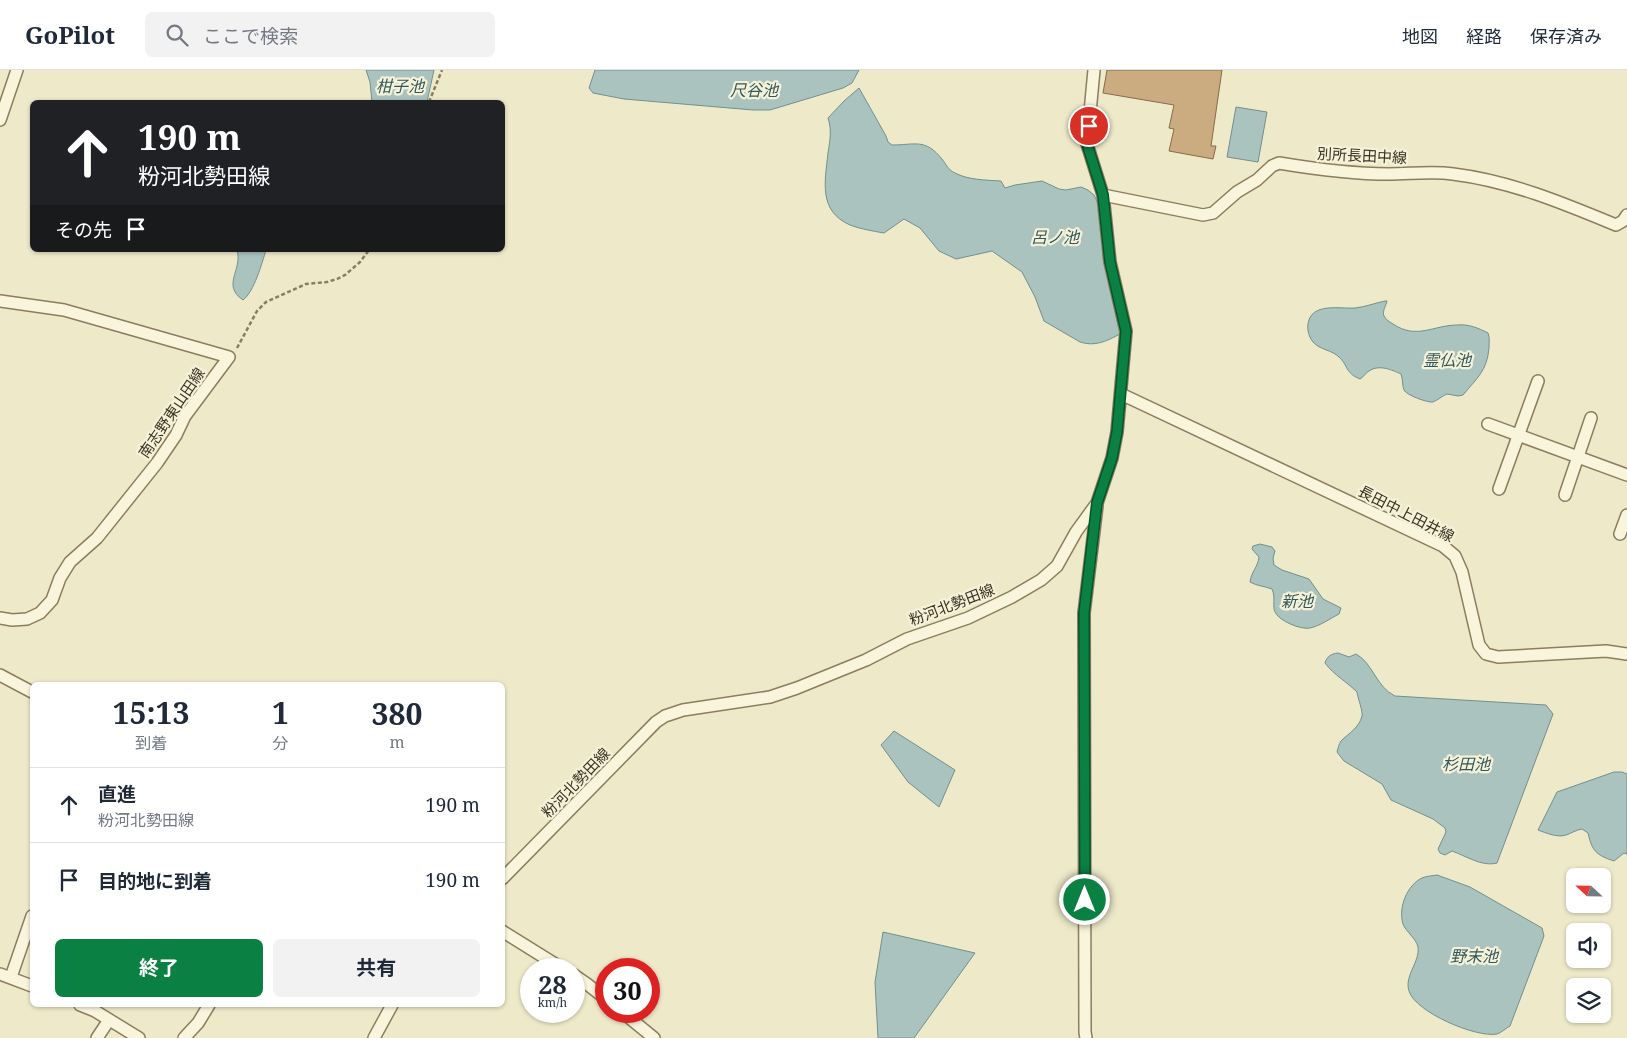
<!DOCTYPE html>
<html lang="ja">
<meta charset="utf-8">
<style>
body{margin:0;font-family:"Noto Serif","Noto Sans JP",serif;background:#f2f2f3;color:#1f2937;height:100vh;display:flex;flex-direction:column;font-size:19px;white-space:nowrap}
*{box-sizing:border-box;margin:0}
p{font-size:16px;color:#747a83}
.icon{flex:none;width:28px;height:28px;fill:none;stroke:currentColor;stroke-width:2;stroke-linecap:round;stroke-linejoin:round}
.map{position:relative;flex:1;overflow:hidden}
.details{position:absolute;left:30px;top:612px;width:475px;height:325px;display:flex;flex-direction:column;background:#fff;border-radius:8px;box-shadow:0 1px 4px #0004}
.details>*{flex:none}
.guide{position:absolute;left:30px;top:30px;width:475px;height:152px;border-radius:8px;box-shadow:0 1px 4px #0004;background:#202124;color:#fff;overflow:hidden}
.needle{width:32px;rotate:292deg}
.fabs{position:absolute;left:1566px;top:798px;display:grid;gap:10px}
.fabs a{display:grid;place-items:center;width:45px;height:45px;border-radius:8px;background:#fff;box-shadow:0 1px 4px #0004;font-size:25px}
.speed{position:absolute;left:520px;top:888px;display:flex;gap:10px;font-size:25px;font-weight:700;text-align:center}
.speed>*{display:grid;place-content:center;width:65px;height:65px;border-radius:50%;background:#fff;box-shadow:0 1px 4px #0004;line-height:1}
.speed small{font-size:12px;font-weight:400}
.speed .limit{border:8px solid #d22;background:#fff;color:#111}
.pin{position:absolute;display:grid;place-items:center;width:42px;height:42px;color:#fff;margin:-21px;border:2px solid #fff;border-radius:50%;box-shadow:0 1px 5px #0007}
.me{position:absolute;width:55px;margin:-28px;rotate:0deg;stroke-linejoin:round;filter:drop-shadow(0 0 4px #0008)}
.turn{display:flex;align-items:center;gap:18px;height:105px;padding:0 25px;font-size:22px}
.turn .icon{width:65px;height:65px;stroke-width:2.5}
.turn b{display:block;font-size:35px;line-height:42px}
.then{display:flex;align-items:center;height:48px;padding:0 25px;background:#0003;gap:10px;font-size:19px}
.eta{display:flex;justify-content:space-evenly;align-items:center;height:85px;text-align:center}
.eta b{font-size:30px;font-weight:700;line-height:35px}
.primary-button{display:flex;gap:10px;margin-top:auto;padding:10px 25px}
.primary-button a{flex:1;height:58px;border-radius:8px;background:#0b8043;color:#fff;font-size:20px;font-weight:700;line-height:58px;text-align:center}
.primary-button a+a{background:#f2f2f3;color:#1f2937}
ul{padding:0;list-style:none}
li{display:flex;align-items:center;gap:15px;height:75px;padding:0 25px;border-top:1px solid #e0e1e3}
li div{flex:1}
li b{display:block;font-size:19px}
li em{font-style:normal}
header{display:flex;align-items:center;gap:30px;box-sizing:border-box;height:70px;padding:0 25px;background:#fff;border-bottom:1px solid #e0e1e3}
header strong{font-size:24px}
nav{display:flex;gap:28px;margin-inline-start:auto;font-size:18px}
.search{width:350px;height:45px;background:#f2f2f3;display:flex;align-items:center;gap:12px;box-sizing:border-box;padding:0 18px;border-radius:8px;color:#747a83;font-size:19px}
.map>svg:first-child{display:block}
</style>
<header>
<strong>GoPilot</strong>
<div class="search"><svg class="icon" aria-label="search" viewBox="0 0 24 24"><circle cx="10" cy="10" r="6"/><path d="M15 15l6 6"/></svg>ここで検索</div>
<nav><a>地図</a><a>経路</a><a>保存済み</a></nav>
</header>
<div class="map">
<svg width="1627" height="968" viewBox="0 0 1627 968">
<rect width="100%" height="100%" fill="#eee9c9"/>
<g fill="#aac3bf" stroke="#70918e">
<polygon points="366,0 434,0 427,32 372,32 370,12"/>
<polygon points="595,0 859,0 852,13 843,18 770,40 753,40 624,29 593,23 589,18"/>
<path d="M859,18l27,48 2,6 4,3c23,0 33,-7 50,14 4,5 6,11 13,14 13,7 31,7 46,8l4,7 10,-3 27,-4 17,8 7,1 15,-3 7,3 6,5 4,8 5,33v21l17,77c-13,7 -25,13 -40,8l-36,-21 -9,-24 -13,-25 -30,-21 -36,8 -17,-8 -19,-23 -16,-9 -20,14c-11,-2 -24,-4 -34,-8 -32,-14 -25,-44 -22,-72 2,-13 4,-23 0,-35l16,-17z"/>
<polygon points="1236,37 1267,42 1258,92 1227,87"/>
<path d="M237,180h29c-4,13 -12,42 -23,50 -22,-15 0,-30 -6,-50z"/>
<path d="M1385,231h2c-1,5 -5,10 -3,15 2,4 6,6 9,8 24,16 40,1 65,1 11,-1 20,3 30,8 2,5 1,9 1,15 -2,23 -12,30 -26,47l-5,1 -11,-2c-5,2 -9,6 -14,8 -5,1 -27,-7 -29,-12 -2,-5 -1,-11 -3,-16 -9,-4 -22,-10 -32,-3 -4,2 -5,6 -9,8 -15,-6 -12,-14 -21,-22 -7,-7 -19,-7 -26,-15 -4,-5 -6,-12 -5,-18 3,-22 32,-15 47,-16 10,-1 20,-5 30,-7z"/>
<path d="M1260,474l12,3 3,4 -2,7 1,7 8,5 27,9 14,20 18,9 -2,6c-8,4 -19,12 -29,14 -9,2 -31,-7 -35,-16 -3,-6 1,-14 -3,-23 -8,-3 -15,-3 -22,-7 1,-10 8,-15 9,-25l-7,-8 1,-3z"/>
<path d="M1338,583l11,4 7,-3c17,9 20,33 39,42l151,9 7,9 -56,149c-15,4 -31,-7 -45,-12l-7,4 -5,-2 -2,-4 8,-17 -1,-4 -12,-9 -42,-19 -9,-16 -38,-23 -7,-9c1,-4 2,-8 4,-11 8,-8 18,-13 21,-25 1,-5 -4,-17 -5,-24 -10,-10 -23,-17 -32,-29 2,-7 6,-9 13,-10z"/>
<polygon points="894,661 955,700 939,737 908,712 881,675"/>
<path d="M1614,702h8l5,2v80l-3,-1 -10,8c-18,-6 -22,-10 -26,-28l-6,-4c-6,1 -10,4 -16,6 -8,3 -20,-2 -28,-5l19,-38z"/>
<path d="M1437,805l33,12 72,41 2,8 -34,90c-4,2 -9,7 -13,8 -21,4 -82,-22 -88,-43 -5,-15 11,-29 9,-44 -2,-9 -12,-15 -15,-23 -5,-16 4,-39 19,-46 4,-2 10,-2 15,-3z"/>
<polygon points="883,862 975,883 914,968 878,968 875,912"/>
</g>
<polygon fill="#cbab80" stroke="#896b44" points="1107,0 1222,0 1211,76 1216,76 1213,89 1169,81 1174,59 1169,58 1174,35 1103,23"/>
<g fill="none" stroke-linecap="round" stroke-linejoin="round">
<g stroke="#8b7d5e" stroke-width="14">
<g id="street">
<polyline points="0,50 17,0"/>
<path d="M1103,125l100,20 10,-2 24,-21 20,-12 15,-14 7,-3c36,6 73,11 110,11 21,0 43,-3 64,0 57,7 110,29 163,51l7,-4 4,-6"/>
<polyline points="0,231 64,240 229,287 185,346 176,365 157,393 97,468 70,492 60,508 52,530 40,543 27,549 12,550 0,548"/>
<polyline points="1121,324 1443,476 1455,486 1462,502 1479,575 1486,584 1498,587 1606,581 1627,584"/>
<polyline points="1488,354 1627,405"/>
<polyline points="1499,419 1538,311"/>
<polyline points="1565,425 1591,348"/>
<polyline points="1620,464 1627,445"/>
<polyline points="0,605 32,622"/>
<polyline points="502,809 656,652 665,646 683,640 770,627 797,618 866,590 907,569 968,548 1012,527 1041,510 1057,496 1076,462 1097,433 1112,388 1117,362 1126,261 1110,192 1103,125 1087,74 1094,0"/>
<polyline points="502,861 563,899"/>
<polyline points="0,904 32,916"/>
<polyline points="574,905 587,914 606,929"/>
<polyline points="11,907 32,846"/>
<polyline points="80,935 95,941 139,968"/>
<polyline points="621,941 654,968"/>
<polyline points="97,968 109,950"/>
<polyline points="184,968 198,953 209,935"/>
<polyline points="374,968 392,935"/>
<polyline points="1086,968 1085,962 1084,543 1097,436"/>
</g>
</g>
<g stroke="#8b7d5e" stroke-width="2.5" stroke-dasharray="4 2.5" stroke-linecap="butt">
<polyline points="429,32 442,0"/>
<polyline points="237,278 257,241 266,232 306,214 327,212 337,209 345,205 360,192 369,180"/>
</g>
<use href="#street" stroke="#f9f5dd" stroke-width="11"/>
</g>
<g fill="none" stroke-linecap="round" stroke-linejoin="round">
<g stroke="#07532c" stroke-width="12">
<polyline id="route" points="1085,830 1084,543 1097,433 1112,388 1117,362 1126,261 1110,192 1103,125 1087,74 1089,56"/>
</g>
<use href="#route" stroke="#0b8043" stroke-width="9"/>
</g>
<g text-anchor="middle" stroke-width="4.5" stroke-linejoin="round" paint-order="stroke">
<g font-size="15" fill="#3b3221" stroke="#f6f2d9">
<text transform="translate(1362 86) rotate(3)" y="5">別所長田中線</text>
<text transform="translate(172 343) rotate(-56)" y="5">南志野東山田線</text>
<text transform="translate(1406 444) rotate(27)" y="5">長田中上田井線</text>
<text transform="translate(952 535) rotate(-21)" y="5">粉河北勢田線</text>
<text transform="translate(576 713) rotate(-46)" y="5">粉河北勢田線</text>
</g>
<g font-size="16" font-style="italic" fill="#31575b" stroke="#f6f2d9">
<text x="400" y="22">柑子池</text>
<text x="754" y="26">尺谷池</text>
<text x="1055" y="173">呂ノ池</text>
<text x="1447" y="296">霊仏池</text>
<text x="1297" y="537">新池</text>
<text x="1466" y="700">杉田池</text>
<text x="1474" y="892">野末池</text>
</g>
</g>
</svg>
<div class="fabs">
<a><svg class="needle" viewBox="-14 -14 28 28"><path d="M0-13l5 13h-10z" fill="#e53935"/><path d="M0 13l5-13h-10z" fill="#747a83"/></svg></a>
<a><svg class="icon" aria-label="sound" viewBox="0 0 24 24"><path d="M4 9h4l5-4v14l-5-4H4zM17 9q2 3 0 6"/></svg></a>
<a><svg class="icon" aria-label="layers" viewBox="0 0 24 24"><path d="M12 4l9 5-9 5-9-5zM3 14l9 5 9-5"/></svg></a>
</div>
<div class="speed"><div>28<small>km/h</small></div><div class="limit">30</div></div>
<div class="pin" style="left:1089px;top:56px;background:#d93025"><svg class="icon" aria-label="arrive" viewBox="0 0 24 24"><path d="M6 21V4h12l-3 4 3 4H6"/></svg></div>
<svg class="me" style="left:1085px;top:830px" viewBox="-20 -20 40 40"><circle r="17" fill="#0b8043" stroke="#fff" stroke-width="3"/><path d="M0-11L8 9 0 5-8 9z" fill="#fff"/></svg>
<div class="guide">
<div class="turn"><svg class="icon" aria-label="ahead" viewBox="0 0 24 24"><path d="M12 20V5M6 11l6-6 6 6"/></svg><div><b>190 m</b>粉河北勢田線</div></div>
<div class="then">その先<svg class="icon" aria-label="arrive" viewBox="0 0 24 24"><path d="M6 21V4h12l-3 4 3 4H6"/></svg></div>
</div>
<section class="details">
<div class="eta">
<div><b>15:13</b><p>到着</p></div>
<div><b>1</b><p>分</p></div>
<div><b>380</b><p>m</p></div>
</div>
<ul>
<li><svg class="icon" aria-label="ahead" viewBox="0 0 24 24"><path d="M12 20V5M6 11l6-6 6 6"/></svg><div><b>直進</b><p>粉河北勢田線</p></div><em>190 m</em></li>
<li><svg class="icon" aria-label="arrive" viewBox="0 0 24 24"><path d="M6 21V4h12l-3 4 3 4H6"/></svg><div><b>目的地に到着</b></div><em>190 m</em></li>
</ul>
<div class="primary-button"><a>終了</a><a>共有</a></div>
</section>
</div>
